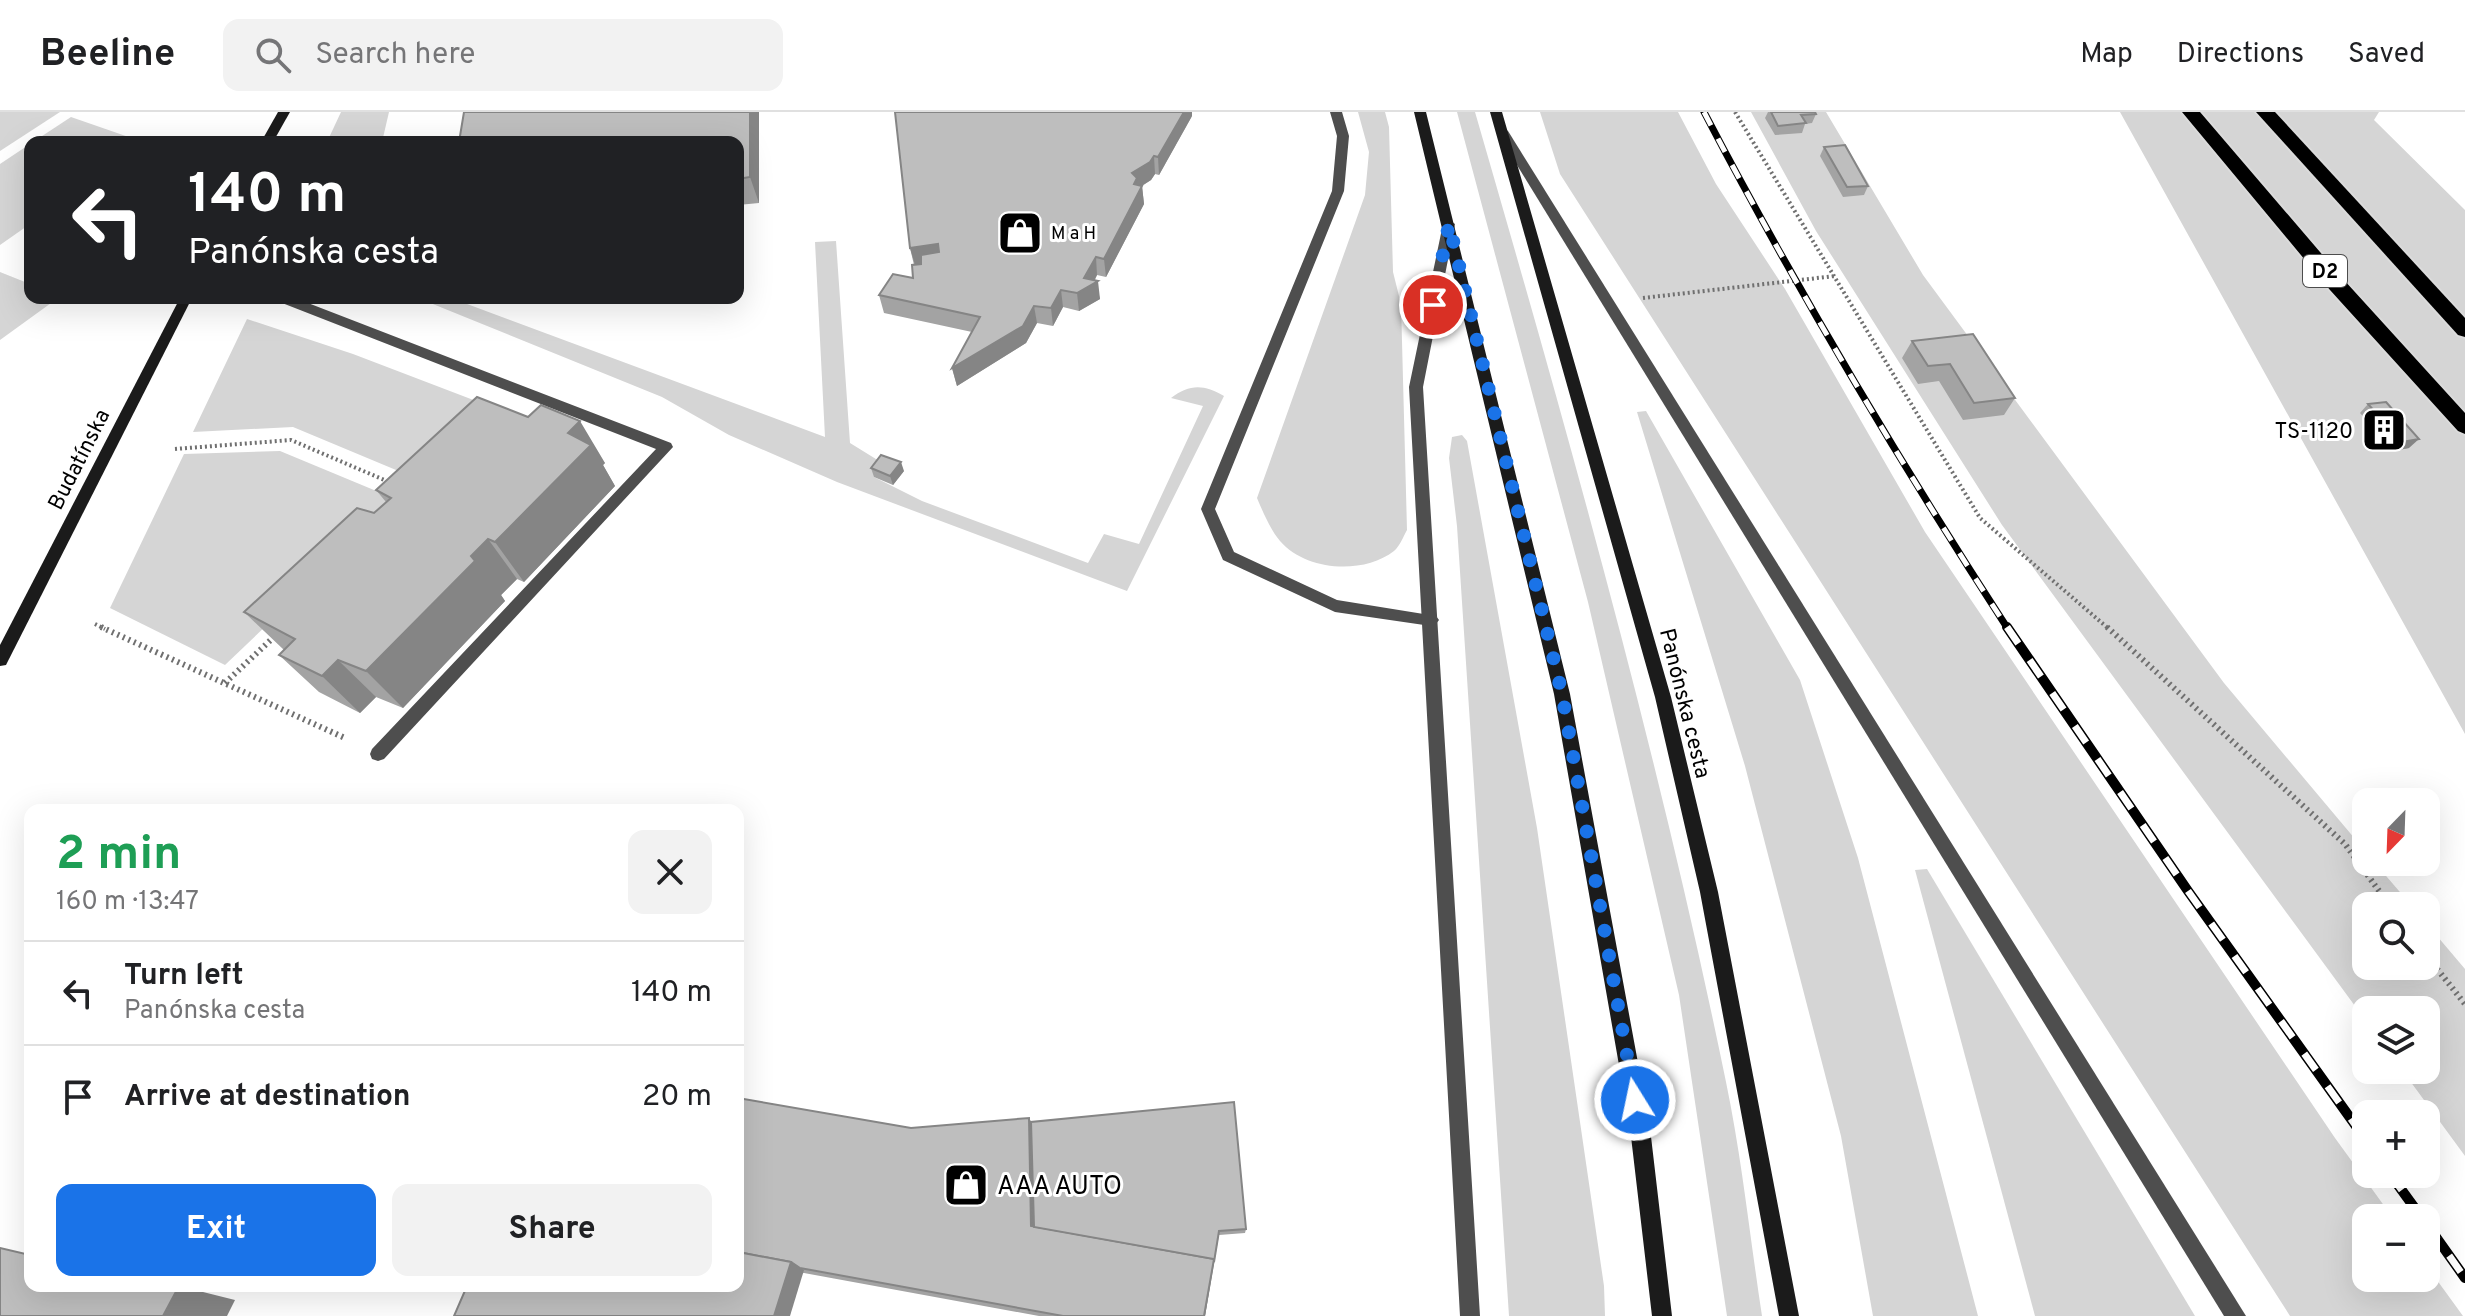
<!DOCTYPE html>
<meta charset="utf-8">
<style>
body{margin:0;font-family:Overpass,sans-serif;background:#f2f2f2;color:#202124;height:100vh;display:flex;flex-direction:column;font-size:30px;white-space:nowrap}
*{box-sizing:border-box;margin:0}
p{font-size:26px;color:#757577}
.icon{flex:none;width:44px;height:44px;fill:none;stroke:currentColor;stroke-width:2;stroke-linecap:round;stroke-linejoin:round}
.map{position:relative;flex:1;overflow:hidden}
.details{position:absolute;left:24px;top:692px;width:720px;height:488px;display:flex;flex-direction:column;background:#fff;border-radius:16px;box-shadow:0 8px 32px #0002}
.details>*{flex:none}
.hud{position:absolute;left:24px;top:24px;width:720px;height:168px;border-radius:16px;box-shadow:0 8px 32px #0002;background:#202124;color:#fff;overflow:hidden}
.needle{width:52px;rotate:203deg}
.fabs{position:absolute;left:2352px;top:676px;display:grid;gap:16px}
.fabs a{display:grid;place-items:center;width:88px;height:88px;border-radius:16px;background:#fff;box-shadow:0 8px 32px #0002;font-size:40px}
.pin{position:absolute;display:grid;place-items:center;width:68px;height:68px;color:#fff;margin:-34px;border:4px solid #fff;border-radius:50%;box-shadow:0 2px 8px #0007}
.me{position:absolute;width:88px;margin:-44px;rotate:350deg;stroke-linejoin:round;filter:drop-shadow(0 0 6px #0008)}
.turn{display:flex;align-items:center;gap:28px;height:168px;padding:0 32px;font-size:36px}
.turn .icon{width:104px;height:104px;stroke-width:2.5}
.turn b{display:block;font-size:56px;line-height:68px}
.round{display:grid;place-items:center;flex:none;width:84px;height:84px;border-radius:16px;background:#f2f2f2}
.headline{display:flex;align-items:center;justify-content:space-between;height:136px;padding:0 32px}
h1{font-size:48px;font-weight:700;line-height:60px;color:#1e9e55}
.primary-button{display:flex;gap:16px;margin-top:auto;padding:16px 32px}
.primary-button a{flex:1;height:92px;border-radius:16px;background:#1a73e8;color:#fff;font-size:32px;font-weight:700;line-height:92px;text-align:center}
.primary-button a+a{background:#f2f2f2;color:#202124}
ul{padding:0;list-style:none}
li{display:flex;align-items:center;gap:24px;height:104px;padding:0 32px;border-top:2px solid #e0e0e0}
li div{flex:1}
li b{display:block;font-size:30px}
li em{font-style:normal}
header{display:flex;align-items:center;gap:48px;box-sizing:border-box;height:112px;padding:0 40px;background:#fff;border-bottom:2px solid #e0e0e0}
header strong{font-size:38px}
nav{display:flex;gap:44px;margin-inline-start:auto;font-size:28px}
.search{width:560px;height:72px;background:#f2f2f2;display:flex;align-items:center;gap:20px;box-sizing:border-box;padding:0 28px;border-radius:16px;color:#757577;font-size:30px}
.map>svg:first-child{display:block}
</style>
<header>
<strong>Beeline</strong>
<div class="search"><svg class="icon" aria-label="search" viewBox="0 0 24 24"><circle cx="10" cy="10" r="6"/><path d="M15 15l6 6"/></svg>Search here</div>
<nav><a>Map</a><a>Directions</a><a>Saved</a></nav>
</header>
<div class="map">
<svg width="2465" height="1204" viewBox="0 0 2465 1204">
<rect width="100%" height="100%" fill="#fff"/>
<g fill="#d5d5d5">
<polygon points="0,0 60,0 0,39"/>
<polygon points="341,0 389,0 382,30 327,30"/>
<path d="M1358,0h27l4,15 4,145 8,32 6,226c-4,7 -7,16 -13,21 -31,24 -88,20 -114,-10 -10,-12 -17,-29 -23,-43l108,-303 4,-43z"/>
<path d="M1457,0h18c93,321 184,643 251,970 16,77 24,156 36,234h-35l-48,-321 -91,-393z"/>
<polygon points="1540,0 1678,0 1716,72 1785,177 1925,420 2335,1026 2393,1106 2366,1106 2366,1166 2426,1166 2426,1153 2463,1204 2290,1204 1560,62"/>
<polygon points="1751,0 1826,0 1923,163 2224,571 2366,740 2366,750 2374,750 2412,794 2366,794 2366,854 2426,854 2426,811 2465,857 2465,1044 2402,958 2426,958 2426,898 2366,898 2366,909 2002,413 1816,119"/>
<polygon points="2120,0 2379,0 2374,8 2465,98 2465,622"/>
<polygon points="71,5 143,30 33,30"/>
<polygon points="30,32 30,112 0,133 0,52"/>
<path d="M836,129l14,202 34,21 -10,13 48,24 166,62 16,-29 35,10 64,-138 -32,-8c18,-14 33,-14 53,-2l-97,195 -290,-109 -108,-47 -67,-38 -244,-99h33l374,139 -10,-195z"/>
<polygon points="0,160 30,172 30,186 58,186 0,228"/>
<polygon points="247,207 353,242 497,297 420,368 293,315 193,320"/>
<polygon points="1646,299 1800,568 1858,746 1978,1204 1873,1204 1841,1024 1745,654 1637,300"/>
<polygon points="1462,323 1467,329 1537,716 1604,1174 1605,1204 1509,1204 1457,414 1449,346 1452,325"/>
<polygon points="280,339 398,388 225,553 110,496 184,342"/>
<polygon points="1927,757 2195,1204 2035,1204 1915,758"/>
</g>
<g fill="none" stroke-linecap="round" stroke-linejoin="round">
<g stroke="#dbdbdb" stroke-width="4">
<g id="highway">
<polygon points="2182,0 2200,0 2344,168 2465,301 2465,322 2458,319 2330,178"/>
<polygon points="2256,0 2275,0 2465,206 2465,225 2458,223"/>
</g>
</g>
<g stroke="#707070" stroke-width="4" stroke-dasharray="2 3" stroke-linecap="butt">
<polyline points="1735,0 1980,406 2109,517"/>
<polyline points="1643,186 1835,164"/>
<polyline points="175,337 291,328 389,370"/>
<polyline points="95,512 105,517"/>
</g>
<g stroke="#707070" stroke-width="6" stroke-dasharray="2 4" stroke-linecap="butt">
<polyline points="101,515 345,626"/>
<polyline points="2107,515 2345,732 2390,794"/>
<polyline points="225,571 277,522"/>
<polyline points="2426,843 2465,892"/>
</g>
<g fill="#4e4e4e" fill-rule="evenodd">
<polygon points="1330,0 1342,0 1349,24 1344,79 1215,397 1234,440 1337,488 1436,504 1439,508 1436,512 1431,514 1335,500 1223,448 1201,397 1332,79 1337,24"/>
<polygon points="276,186 295,186 671,331 673,335 384,647 378,649 372,647 370,642 372,637 656,337 277,189"/>
</g>
<g fill="#4e4e4e" fill-rule="evenodd">
<polygon points="1502,15 1508,19 2246,1204 2224,1204 1496,19"/>
<polygon points="1449,108 1455,112 1423,275 1480,1204 1460,1204 1409,275 1443,112"/>
</g>
<g fill="#1b1b1b" fill-rule="evenodd">
<polygon points="278,0 290,0 273,30 261,30"/>
<polygon points="1414,0 1426,0 1570,582 1650,1016 1672,1204 1652,1204 1630,1016 1554,582"/>
<polygon points="1490,0 1502,0 1671,585 1718,780 1799,1204 1779,1204 1700,780 1655,585"/>
<polygon points="180,186 192,186 6,553 0,554 0,533"/>
</g>
<use href="#highway" fill="#000" fill-rule="evenodd"/>
<g stroke="#000" stroke-width="7">
<path id="rail-far1" d="M1704,0c93,178 195,349 304,517"/>
</g>
<g stroke="#000" stroke-width="10">
<g id="rail">
<polyline points="2007,515 2188,779 2366,1028"/>
<polyline points="2390,1062 2422,1106"/>
<polyline points="2426,1111 2465,1166"/>
</g>
</g>
<use href="#rail-far1" stroke="#fff" stroke-width="5" stroke-dasharray="15" stroke-linecap="butt"/>
<use href="#rail" stroke="#fff" stroke-width="7" stroke-dasharray="20" stroke-linecap="butt"/>
</g>
<g fill="#a3a3a3">
<polygon points="759,0 759,91 738,93 738,30"/>
<polygon points="1768,0 1815,0 1816,2 1812,11 1805,12 1802,21 1775,23 1765,6"/>
<polygon points="1192,4 1159,63 1155,62 1151,68 1142,74 1144,92 1106,165 1097,163 1095,168 1100,187 1079,199 1063,195 1053,214 1037,211 1026,231 957,274 952,256 972,220 884,201 879,183 913,166 914,153 910,136"/>
<polygon points="1824,35 1868,74 1864,83 1843,85 1820,44"/>
<polygon points="1912,229 2015,286 2004,303 1963,308 1939,269 1918,272 1902,246"/>
<polygon points="2368,292 2409,336 2393,339 2360,301"/>
<polygon points="528,305 605,351 603,353 615,374 524,470 517,467 501,483 505,489 403,596 376,585 360,601 319,580 279,543 284,538 244,500 374,401 386,390 376,378"/>
<polygon points="871,356 904,359 893,373 874,365"/>
<polygon points="1031,1010 1246,1117 1245,1121 1219,1123 1205,1204 1039,1204 804,1161 454,1204 911,1016"/>
</g>
<g fill="#858585">
<polygon points="750,0 759,0 759,91 750,65"/>
<polygon points="1184,0 1192,0 1192,4 1159,63 1158,45"/>
<polygon points="1154,44 1155,62 1151,68 1138,76 1142,74 1144,92 1106,165 1104,147 1132,61"/>
<polygon points="938,132 942,150 915,153 910,136"/>
<polygon points="1096,145 1097,163 1092,172 1098,169 1100,187 1079,199 1077,181"/>
<polygon points="1061,178 1063,195 1053,214 1051,196"/>
<polygon points="1034,194 1037,211 1026,231 957,274 952,256"/>
<polygon points="580,309 605,351 603,353 615,374 524,470 495,430 568,321"/>
<polygon points="2419,327 2409,336 2393,339 2402,330"/>
<polygon points="901,350 904,359 893,373 890,364"/>
<polygon points="488,427 517,467 501,483 505,489 403,596 366,559 471,444"/>
<polygon points="338,548 376,585 360,601 322,564"/>
<polygon points="1029,1006 1034,1015 1036,1118 1031,1114"/>
<polygon points="1219,1119 1205,1204 1204,1204"/>
<polygon points="791,1150 804,1158 790,1204 774,1204"/>
<polygon points="179,1174 235,1188 227,1204 163,1204"/>
</g>
<g fill="#bebebe" stroke="#858585" stroke-width="2">
<polygon points="464,0 750,0 750,65 738,67 738,30 459,30"/>
<polygon points="895,0 1184,0 1158,45 1154,44 1150,50 1132,61 1137,66 1134,72 1142,74 1104,147 1096,145 1084,166 1098,169 1077,181 1061,178 1051,196 1034,194 1023,214 952,256 980,205 879,183 893,162 913,166 912,153 921,152 921,143 939,140 938,132 910,136"/>
<polygon points="1771,0 1815,0 1816,2 1801,3 1806,11 1778,14"/>
<polygon points="1845,33 1868,74 1847,75 1824,35"/>
<polygon points="1973,222 2015,286 1974,291 1950,252 1928,254 1912,229"/>
<polygon points="477,285 528,305 541,293 580,309 568,321 591,333 495,430 488,427 471,444 475,449 366,559 338,548 322,564 279,543 295,527 244,500 357,396 374,401 391,386 376,378"/>
<polygon points="2386,290 2419,327 2402,330 2368,292"/>
<polygon points="881,343 901,350 890,364 871,356"/>
<polygon points="738,986 911,1016 1029,1006 1031,1114 1214,1147 1204,1204 1063,1204 800,1156 791,1150 738,1140"/>
<polygon points="1234,990 1246,1117 1219,1119 1214,1150 1214,1147 1034,1115 1031,1010"/>
<polygon points="0,1136 30,1143 30,1174 179,1174 163,1204 0,1204"/>
<polygon points="738,1140 791,1150 774,1204 454,1204 467,1174 738,1174"/>
</g>
<g fill="none" stroke-linecap="round" stroke-linejoin="round">
<polyline stroke="#1a73e8" stroke-width="14" stroke-dasharray="0 25.2" points="1433,193 1449,112 1562,582 1635,988"/>
</g>
<defs>
<g id="shop-square" transform="scale(2.3)"><rect x="-9" y="-9" width="18" height="18" rx="4" fill="#000" stroke="#fff"/><path d="M-5-2.5h2.3a2.7 3.5 0 0 1 5.4 0H5L5.5 6h-11ZM-1.5-2.5h3a1.5 2.3 0 0 0-3 0Z" fill="#fff"/></g>
<g id="building-square" transform="scale(2.3)"><rect x="-9" y="-9" width="18" height="18" rx="4" fill="#000" stroke="#fff"/><path d="M-4-6H4V6H1V3H-1V6H-4ZM-2.5-4.3h1.7v1.8h-1.7ZM.8-4.3h1.7v1.8H.8ZM-2.5-1h1.7V.8h-1.7ZM.8-1h1.7V.8H.8Z" fill="#fff"/></g>
</defs>
<g fill-rule="evenodd">
<use href="#shop-square" x="1020" y="121"/>
<use href="#building-square" x="2384" y="318"/>
<use href="#shop-square" x="966" y="1073"/>
</g>
<g text-anchor="middle" stroke-width="6" stroke-linejoin="round" paint-order="stroke">
<g font-size="18" fill="#000" stroke="#fff" text-anchor="start">
<text x="1051" y="127">M a H</text>
</g>
<rect fill="#fff" stroke="#4c4c4c" stroke-width="2" x="2303" y="143" width="44" height="32" rx="6"/>
<g font-size="20" font-weight="bold" fill="#000">
<text x="2325" y="166">D2</text>
</g>
<g font-size="22" fill="#000" stroke="#fff" text-anchor="end">
<text x="2353" y="326">TS-1120</text>
</g>
<g font-size="22" fill="#000" stroke="#fff">
<text transform="translate(78 347) rotate(-63)" y="8">Budatínska</text>
<text transform="translate(1686 591) rotate(76)" y="8">Panónska cesta</text>
</g>
<g font-size="26" fill="#000" stroke="#fff" text-anchor="start">
<text x="997" y="1082">AAA AUTO</text>
</g>
</g>
</svg>
<div class="fabs">
<a><svg class="needle" viewBox="-14 -14 28 28"><path d="M0-13l5 13h-10z" fill="#e53935"/><path d="M0 13l5-13h-10z" fill="#757577"/></svg></a>
<a><svg class="icon" aria-label="search" viewBox="0 0 24 24"><circle cx="10" cy="10" r="6"/><path d="M15 15l6 6"/></svg></a>
<a><svg class="icon" aria-label="layers" viewBox="0 0 24 24"><path d="M12 4l9 5-9 5-9-5zM3 14l9 5 9-5"/></svg></a>
<a>+</a>
<a>−</a>
</div>
<div class="pin" style="left:1433px;top:193px;background:#d93025"><svg class="icon" aria-label="arrive" viewBox="0 0 24 24"><path d="M6 21V4h12l-3 4 3 4H6"/></svg></div>
<svg class="me" style="left:1635px;top:988px" viewBox="-20 -20 40 40"><circle r="17" fill="#1a73e8" stroke="#fff" stroke-width="3"/><path d="M0-11L8 9 0 5-8 9z" fill="#fff"/></svg>
<div class="hud">
<div class="turn"><svg class="icon" aria-label="left" viewBox="0 0 24 24"><path d="M17 20v-9H6M10 6l-5 5 5 5"/></svg><div><b>140 m</b>Panónska cesta</div></div>
</div>
<section class="details">
<div class="headline"><div><h1>2 min</h1><p>160 m · 13:47</p></div><a class="round"><svg class="icon" aria-label="close" viewBox="0 0 24 24"><path d="M6 6l12 12M18 6L6 18"/></svg></a></div>
<ul>
<li><svg class="icon" aria-label="left" viewBox="0 0 24 24"><path d="M17 20v-9H6M10 6l-5 5 5 5"/></svg><div><b>Turn left</b><p>Panónska cesta</p></div><em>140 m</em></li>
<li><svg class="icon" aria-label="arrive" viewBox="0 0 24 24"><path d="M6 21V4h12l-3 4 3 4H6"/></svg><div><b>Arrive at destination</b></div><em>20 m</em></li>
</ul>
<div class="primary-button"><a>Exit</a><a>Share</a></div>
</section>
</div>
